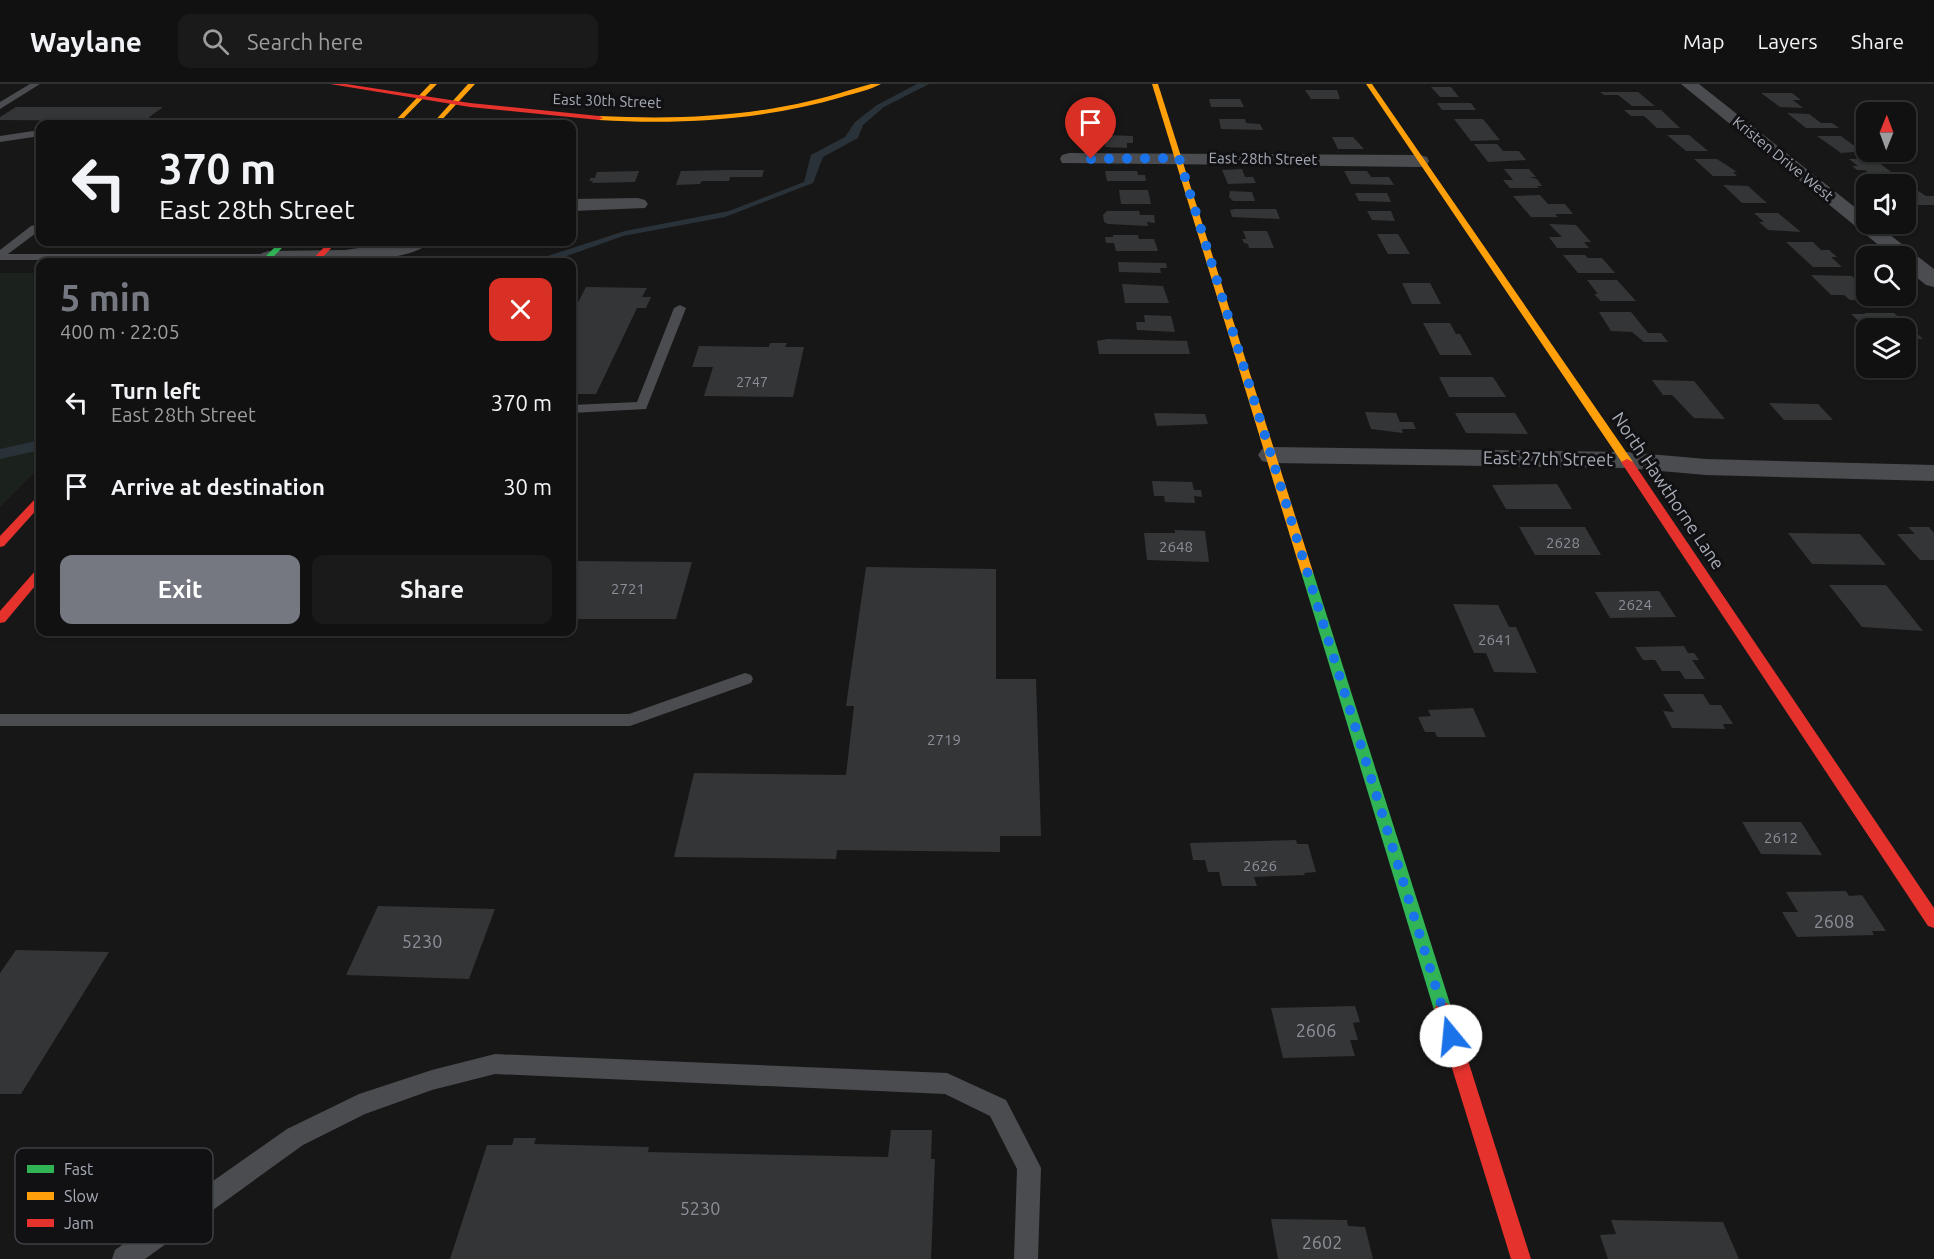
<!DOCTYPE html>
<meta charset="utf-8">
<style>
body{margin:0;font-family:Ubuntu,sans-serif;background:#1a1a1a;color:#f1f3f6;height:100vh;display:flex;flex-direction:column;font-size:22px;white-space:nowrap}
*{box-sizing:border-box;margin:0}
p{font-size:20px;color:#9c9d9f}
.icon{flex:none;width:33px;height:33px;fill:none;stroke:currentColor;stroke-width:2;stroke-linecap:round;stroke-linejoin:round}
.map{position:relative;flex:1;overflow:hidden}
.details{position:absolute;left:36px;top:174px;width:540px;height:378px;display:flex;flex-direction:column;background:#111;border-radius:12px;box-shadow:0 2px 4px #0004,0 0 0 2px #303131}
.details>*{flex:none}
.banner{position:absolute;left:36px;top:36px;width:540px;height:126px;border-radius:12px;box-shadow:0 2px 4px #0004,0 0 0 2px #303131;background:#111;color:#f1f3f6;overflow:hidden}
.needle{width:39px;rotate:1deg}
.buttons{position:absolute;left:1856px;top:18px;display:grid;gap:12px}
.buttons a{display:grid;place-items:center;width:60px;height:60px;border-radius:12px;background:#111;box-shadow:0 2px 4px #0004,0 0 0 2px #303131;font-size:30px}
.pin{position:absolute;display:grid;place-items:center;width:51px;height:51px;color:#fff;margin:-62px -26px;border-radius:50% 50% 50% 0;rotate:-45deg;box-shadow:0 0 6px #0007}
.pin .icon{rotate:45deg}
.me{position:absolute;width:66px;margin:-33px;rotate:343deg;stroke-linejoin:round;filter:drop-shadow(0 0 4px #0008)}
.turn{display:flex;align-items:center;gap:21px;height:126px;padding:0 24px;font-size:27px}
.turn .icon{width:78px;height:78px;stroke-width:2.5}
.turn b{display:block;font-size:42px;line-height:51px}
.round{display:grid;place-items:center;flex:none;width:63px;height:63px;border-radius:12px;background:#1a1a1a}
.head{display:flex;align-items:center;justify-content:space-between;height:102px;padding:0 24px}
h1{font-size:36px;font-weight:600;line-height:45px;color:#757880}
.cta{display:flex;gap:12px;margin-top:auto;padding:12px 24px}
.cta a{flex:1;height:69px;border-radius:12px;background:#757880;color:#fff;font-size:24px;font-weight:600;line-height:69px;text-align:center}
.cta a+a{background:#1a1a1a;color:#f1f3f6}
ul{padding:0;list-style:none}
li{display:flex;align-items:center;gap:18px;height:84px;padding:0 24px}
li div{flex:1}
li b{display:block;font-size:22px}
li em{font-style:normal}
header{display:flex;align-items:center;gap:36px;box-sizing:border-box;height:84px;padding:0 30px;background:#111;border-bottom:2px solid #303131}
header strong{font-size:28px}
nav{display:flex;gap:33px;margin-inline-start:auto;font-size:21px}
.search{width:420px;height:54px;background:#1a1a1a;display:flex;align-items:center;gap:15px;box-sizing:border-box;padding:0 21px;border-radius:12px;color:#9c9d9f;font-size:22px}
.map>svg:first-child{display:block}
</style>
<header>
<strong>Waylane</strong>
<div class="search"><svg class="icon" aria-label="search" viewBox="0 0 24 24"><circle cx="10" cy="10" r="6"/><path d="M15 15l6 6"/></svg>Search here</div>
<nav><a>Map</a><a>Layers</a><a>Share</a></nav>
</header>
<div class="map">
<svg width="1934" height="1175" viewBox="0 0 1934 1175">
<rect width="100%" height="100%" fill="#171717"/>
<polygon fill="#1b211c" points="0,189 40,189 40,383 0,423"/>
<g fill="#2a3239">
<polygon points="917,0 929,0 884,23 863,41 858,54 823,73 813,99 725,133 623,152 550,178 529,178 625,147 729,127 804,98 811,71 845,53 855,38 877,21"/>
<polygon points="40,356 40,366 0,375 0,365"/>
</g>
<g fill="#343537">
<polygon points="1431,3 1451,3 1459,13 1440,13"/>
<polygon points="1305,6 1337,6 1340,15 1311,15"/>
<polygon points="1600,8 1638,8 1655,22 1632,22 1618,11 1604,11"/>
<polygon points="1761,9 1792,9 1801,16 1793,16 1803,24 1780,23"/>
<polygon points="1209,15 1240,15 1244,23 1211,23"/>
<polygon points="1437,19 1471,19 1476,26 1442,26"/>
<polygon points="16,23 163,23 140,40 116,40 120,37 0,36 0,33"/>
<polygon points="1624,26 1661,26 1680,44 1657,44 1644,32 1631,32"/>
<polygon points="1787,29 1809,30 1821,39 1832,39 1839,44 1806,44"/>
<polygon points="1219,35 1245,35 1246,39 1260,40 1263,46 1221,45"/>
<polygon points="1454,35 1483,35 1500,56 1471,57"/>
<polygon points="1106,51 1133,52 1133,59 1127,59 1127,64 1105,63"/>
<polygon points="1667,51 1689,51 1708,67 1686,67"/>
<polygon points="1817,52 1841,52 1853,61 1864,61 1866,67 1841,69"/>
<polygon points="1332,53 1353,53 1364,65 1338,65"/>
<polygon points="1474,60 1497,60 1503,67 1519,67 1526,76 1488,78"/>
<polygon points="1694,75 1717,75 1737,88 1733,88 1737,92 1713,92"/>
<polygon points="1849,75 1874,75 1899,94 1875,93 1865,86 1857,86 1852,82 1858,82"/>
<polygon points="1242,85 1245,93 1253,93 1256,99 1228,100 1222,86"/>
<polygon points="1504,85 1529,85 1536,93 1529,93 1537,95 1542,102 1537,102 1539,104 1510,104 1503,96 1513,96"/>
<polygon points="730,86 764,86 762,93 730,93 729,97 702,97 700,100 676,101 681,87"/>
<polygon points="639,87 635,98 592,99 593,97 589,97 591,94 595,94 597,88"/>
<polygon points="1105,87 1137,87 1138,91 1145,91 1146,97 1107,97"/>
<polygon points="1344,87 1367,87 1371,93 1389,93 1394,101 1351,100"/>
<polygon points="1723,101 1748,102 1767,119 1742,119"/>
<polygon points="1905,101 1909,101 1926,112 1934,112 1934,121 1912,121 1905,116"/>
<polygon points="1119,106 1148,106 1151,120 1121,120"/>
<polygon points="1230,107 1252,108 1255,117 1233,117 1229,113"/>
<polygon points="1355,109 1387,109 1391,118 1359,117"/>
<polygon points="1540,111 1548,120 1565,120 1573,130 1555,130 1558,133 1531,133 1513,112"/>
<polygon points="1235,125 1276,125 1280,135 1232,133 1230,126"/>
<polygon points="1107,127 1139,127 1140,131 1154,131 1155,139 1147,138 1148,142 1108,140 1104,138 1103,131"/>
<polygon points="1367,127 1391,127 1395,137 1372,136"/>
<polygon points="1754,129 1778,129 1801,148 1768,146 1759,138 1764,138"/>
<polygon points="1549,140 1576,141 1591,158 1584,158 1589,164 1557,164 1549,153 1562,153"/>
<polygon points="1243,147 1267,147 1274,164 1249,164 1248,160 1244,159 1242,155 1246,155"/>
<polygon points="1377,150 1398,150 1410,170 1388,170"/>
<polygon points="1113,151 1138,151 1139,155 1154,155 1158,167 1116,167 1114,159 1106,159 1105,153 1113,153"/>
<polygon points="1786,158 1813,158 1821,166 1829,166 1837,173 1831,173 1842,183 1813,183"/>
<polygon points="1563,171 1585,171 1588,174 1602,174 1615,189 1578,189"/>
<polygon points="1118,178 1166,179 1167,184 1160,184 1161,189 1119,188"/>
<polygon points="1811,191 1852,192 1866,205 1866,212 1873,212 1879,217 1850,216 1844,211 1831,211"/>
<polygon points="1587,196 1617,196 1636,217 1601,217 1594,210 1598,210"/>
<polygon points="1402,199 1430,199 1441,220 1412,220"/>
<polygon points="1122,200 1163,202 1169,219 1125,219"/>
<polygon points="586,203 647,204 642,213 651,213 646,224 637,224 596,310 572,310 572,230"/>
<polygon points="1599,228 1631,228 1648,249 1661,249 1668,258 1644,258 1632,248 1611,247"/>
<polygon points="1864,229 1894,229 1923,255 1905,254 1905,244 1864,242 1851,230 1866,230"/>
<polygon points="1144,231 1171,232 1175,248 1137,246 1136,238 1145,238"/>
<polygon points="1423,239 1450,239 1456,250 1460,250 1472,271 1440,271"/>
<polygon points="1107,255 1187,257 1190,270 1099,270 1097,257"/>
<polygon points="770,259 787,259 785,263 804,263 793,313 704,312 713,283 692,283 699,262 769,263"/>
<polygon points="1439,293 1493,293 1506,313 1449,313"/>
<polygon points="1652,296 1694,297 1725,335 1694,334 1672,311 1663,311"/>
<polygon points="1769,319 1818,320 1833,336 1784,336"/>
<polygon points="1365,328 1396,329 1400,338 1413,338 1416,345 1402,345 1403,349 1371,345"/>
<polygon points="1154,329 1205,330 1208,340 1157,342"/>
<polygon points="1455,329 1515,329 1528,350 1466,349"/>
<polygon points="1152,397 1192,398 1194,406 1201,406 1202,413 1194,412 1195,419 1165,418 1164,412 1154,412"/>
<polygon points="1557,400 1572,425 1506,425 1492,401"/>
<polygon points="1519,443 1585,443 1601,471 1535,471"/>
<polygon points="1908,443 1929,443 1934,449 1934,476 1920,476 1897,450 1915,450"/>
<polygon points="1175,446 1205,447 1209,478 1147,476 1144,449 1175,449"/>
<polygon points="1788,449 1860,450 1886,481 1812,480"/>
<polygon points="572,477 692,478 676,535 572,535"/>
<polygon points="866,483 996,485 996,595 1036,595 1041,752 1000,752 1000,768 837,766 836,775 674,773 694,689 846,691 854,622 846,622"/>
<polygon points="1829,501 1886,501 1923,547 1862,543"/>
<polygon points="1659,507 1676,533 1610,534 1595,508"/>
<polygon points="1453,520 1498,521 1509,543 1516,543 1537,589 1494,588 1486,569 1474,569"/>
<polygon points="1684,562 1688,569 1694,569 1699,576 1692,576 1705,595 1685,595 1680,587 1662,587 1655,576 1643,576 1635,563"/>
<polygon points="1663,610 1703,610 1710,621 1721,621 1733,640 1723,640 1725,645 1672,644 1663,627 1674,628"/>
<polygon points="1473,624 1486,653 1437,653 1435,648 1425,648 1418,633 1431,632 1428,626"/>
<polygon points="1742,738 1801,738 1822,771 1761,770"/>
<polygon points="1296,756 1297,760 1308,760 1316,788 1304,789 1305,791 1254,793 1257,802 1222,802 1219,788 1208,788 1205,776 1193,776 1190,759"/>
<polygon points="1846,807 1849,812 1862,811 1886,847 1872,847 1874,851 1797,853 1782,828 1798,828 1786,808"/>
<polygon points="378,822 495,825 469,895 346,891"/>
<polygon points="16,866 109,868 21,1010 0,1010 0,889"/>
<polygon points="1355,922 1360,938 1353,939 1358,956 1350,956 1355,972 1283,974 1271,924"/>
<polygon points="891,1046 932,1046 931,1075 935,1075 931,1175 450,1175 487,1061 512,1061 514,1054 536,1054 534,1060 649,1063 648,1068 888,1073"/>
<polygon points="1271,1135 1347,1136 1348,1142 1365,1143 1373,1175 1278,1175"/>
<polygon points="1611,1136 1723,1138 1739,1175 1608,1175 1600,1151 1616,1150"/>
</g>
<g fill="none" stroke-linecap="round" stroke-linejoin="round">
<g fill="#4b4c50" fill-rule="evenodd">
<polygon points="30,0 40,0 0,25 0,18"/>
<polygon points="40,46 40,52 0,58 0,52"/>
<polygon points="40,140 40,146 8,170 269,170 274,173 269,176 0,176 0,166 31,142"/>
<polygon points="680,221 686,224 646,325 572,329 572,321 637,318 674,224"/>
<polygon points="745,589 751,591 753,595 751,599 630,642 0,642 0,630 629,630"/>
<polygon points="495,970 947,989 1006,1016 1037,1076 1041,1084 1038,1175 1014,1175 1017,1085 990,1032 945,1010 495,990 432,1006 365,1030 303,1061 145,1175 112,1175 115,1166 287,1045 359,1010 432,986"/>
</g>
<g fill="#4b4c50" fill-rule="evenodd">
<polygon points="1681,0 1699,0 1866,132 1866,140 1876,140 1934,185 1934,203 1926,201 1905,184 1905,172 1892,172"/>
<polygon points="1069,69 1420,71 1427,73 1429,77 1427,81 1420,83 1062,79 1060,75 1062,71"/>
<polygon points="638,114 645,116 648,120 645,124 572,127 572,115"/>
<path d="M399,158h30c-16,24 -133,20 -163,20l-8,-5 4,-4 7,-2 76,-1z"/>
<polygon points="1271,363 1626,368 1706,375 1934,381 1934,397 1706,391 1626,384 1271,379 1262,377 1258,371 1262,365"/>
</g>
<g fill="#30b455" fill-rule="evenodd">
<polygon points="280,158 288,158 268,178 260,178"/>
<polygon points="1307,484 1313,488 1452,926 1449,932 1443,934 1437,932 1434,926 1301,488"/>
</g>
<g fill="#ff9f0a" fill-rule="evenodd">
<polygon points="430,0 437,0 398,40 392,40"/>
<polygon points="468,0 475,0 438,40 432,40"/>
<path d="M871,0h10c-11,6 -26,9 -39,13 -79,23 -161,28 -243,23l-4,-2 4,-2c63,3 126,2 187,-10 29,-5 57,-14 85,-22z"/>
<polygon points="1152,0 1158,0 1313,488 1311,491 1303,491 1301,488"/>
<polygon points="1366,0 1372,0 1633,378 1631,380 1623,380"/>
</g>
<g fill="#e5322d" fill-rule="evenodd">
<polygon points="330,0 346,0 470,19 599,32 603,34 599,36 470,23"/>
<polygon points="329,158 337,158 318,178 310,178"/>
<polygon points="1627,375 1633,378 1934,824 1934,844 1928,842 1621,378"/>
<polygon points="40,413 40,422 4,462 0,463 0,452 36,414"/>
<polygon points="40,485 40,496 5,538 0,539 0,527 36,486"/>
<polygon points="1443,918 1449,920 1452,926 1531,1175 1511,1175 1434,926 1437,920"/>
</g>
</g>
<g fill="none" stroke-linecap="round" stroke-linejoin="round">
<polyline stroke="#1a73e8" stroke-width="10" stroke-dasharray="0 18" points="1091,75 1179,74 1451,952"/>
</g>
<g text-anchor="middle" stroke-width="6" stroke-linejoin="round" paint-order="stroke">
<g font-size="14" fill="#8b8f98">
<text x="752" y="303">2747</text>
</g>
<g font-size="15" fill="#a8adb8" stroke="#111113">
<text transform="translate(607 17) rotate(2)" y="5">East 30th Street</text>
<text transform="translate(1263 75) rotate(1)" y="5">East 28th Street</text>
<text transform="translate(1783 75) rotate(39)" y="5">Kristen Drive West</text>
</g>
<g font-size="15" fill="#8b8f98">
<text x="1563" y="464">2628</text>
<text x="1176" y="468">2648</text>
<text x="628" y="510">2721</text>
<text x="1635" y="526">2624</text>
<text x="1495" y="561">2641</text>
<text x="944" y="661">2719</text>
<text x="1781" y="759">2612</text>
<text x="1260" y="787">2626</text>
</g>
<g font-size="18" fill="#a8adb8" stroke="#111113">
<text transform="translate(1548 375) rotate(1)" y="6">East 27th Street</text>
<text transform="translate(1668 407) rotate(56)" y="6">North Hawthorne Lane</text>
</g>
<g font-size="18" fill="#8b8f98">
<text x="1834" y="844">2608</text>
<text x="422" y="864">5230</text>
<text x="1316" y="953">2606</text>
<text x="700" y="1131">5230</text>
<text x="1322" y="1165">2602</text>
</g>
</g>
<rect x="15" y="1064" width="198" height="96" rx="9" fill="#111113" stroke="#3e4045" stroke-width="1.5"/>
<rect x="27" y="1081" width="27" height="8" fill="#30b455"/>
<rect x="27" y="1108" width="27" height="8" fill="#ff9f0a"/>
<rect x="27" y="1135" width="27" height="8" fill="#e5322d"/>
<g font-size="16" fill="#a8adb8">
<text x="64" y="1091">Fast</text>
<text x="64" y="1118">Slow</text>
<text x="64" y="1145">Jam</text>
</g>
</svg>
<div class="buttons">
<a><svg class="needle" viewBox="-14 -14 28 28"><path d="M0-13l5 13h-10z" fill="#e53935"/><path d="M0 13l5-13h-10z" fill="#9c9d9f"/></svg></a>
<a><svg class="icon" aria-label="sound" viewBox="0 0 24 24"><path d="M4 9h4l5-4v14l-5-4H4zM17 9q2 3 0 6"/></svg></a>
<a><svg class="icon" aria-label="search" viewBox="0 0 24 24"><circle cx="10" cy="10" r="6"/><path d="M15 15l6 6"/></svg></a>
<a><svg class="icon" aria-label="layers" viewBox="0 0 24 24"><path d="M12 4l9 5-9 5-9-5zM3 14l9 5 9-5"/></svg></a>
</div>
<div class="pin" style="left:1091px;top:75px;background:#d93025"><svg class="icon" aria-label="arrive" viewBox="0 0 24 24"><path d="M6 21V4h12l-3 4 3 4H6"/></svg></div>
<svg class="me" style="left:1451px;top:952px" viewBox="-20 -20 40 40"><circle r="19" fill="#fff"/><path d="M0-13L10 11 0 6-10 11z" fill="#1a73e8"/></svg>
<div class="banner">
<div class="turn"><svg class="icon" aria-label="left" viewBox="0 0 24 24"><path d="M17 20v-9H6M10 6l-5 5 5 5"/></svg><div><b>370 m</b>East 28th Street</div></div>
</div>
<section class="details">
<div class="head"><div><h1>5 min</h1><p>400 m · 22:05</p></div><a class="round" style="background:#d93025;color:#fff"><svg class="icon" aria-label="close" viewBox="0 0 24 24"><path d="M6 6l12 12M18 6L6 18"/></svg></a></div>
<ul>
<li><svg class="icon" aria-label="left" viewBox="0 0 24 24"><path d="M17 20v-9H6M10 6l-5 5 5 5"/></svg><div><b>Turn left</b><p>East 28th Street</p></div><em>370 m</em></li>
<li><svg class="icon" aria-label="arrive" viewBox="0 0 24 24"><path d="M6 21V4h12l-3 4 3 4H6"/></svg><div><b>Arrive at destination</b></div><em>30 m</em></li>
</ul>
<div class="cta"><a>Exit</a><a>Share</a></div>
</section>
</div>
